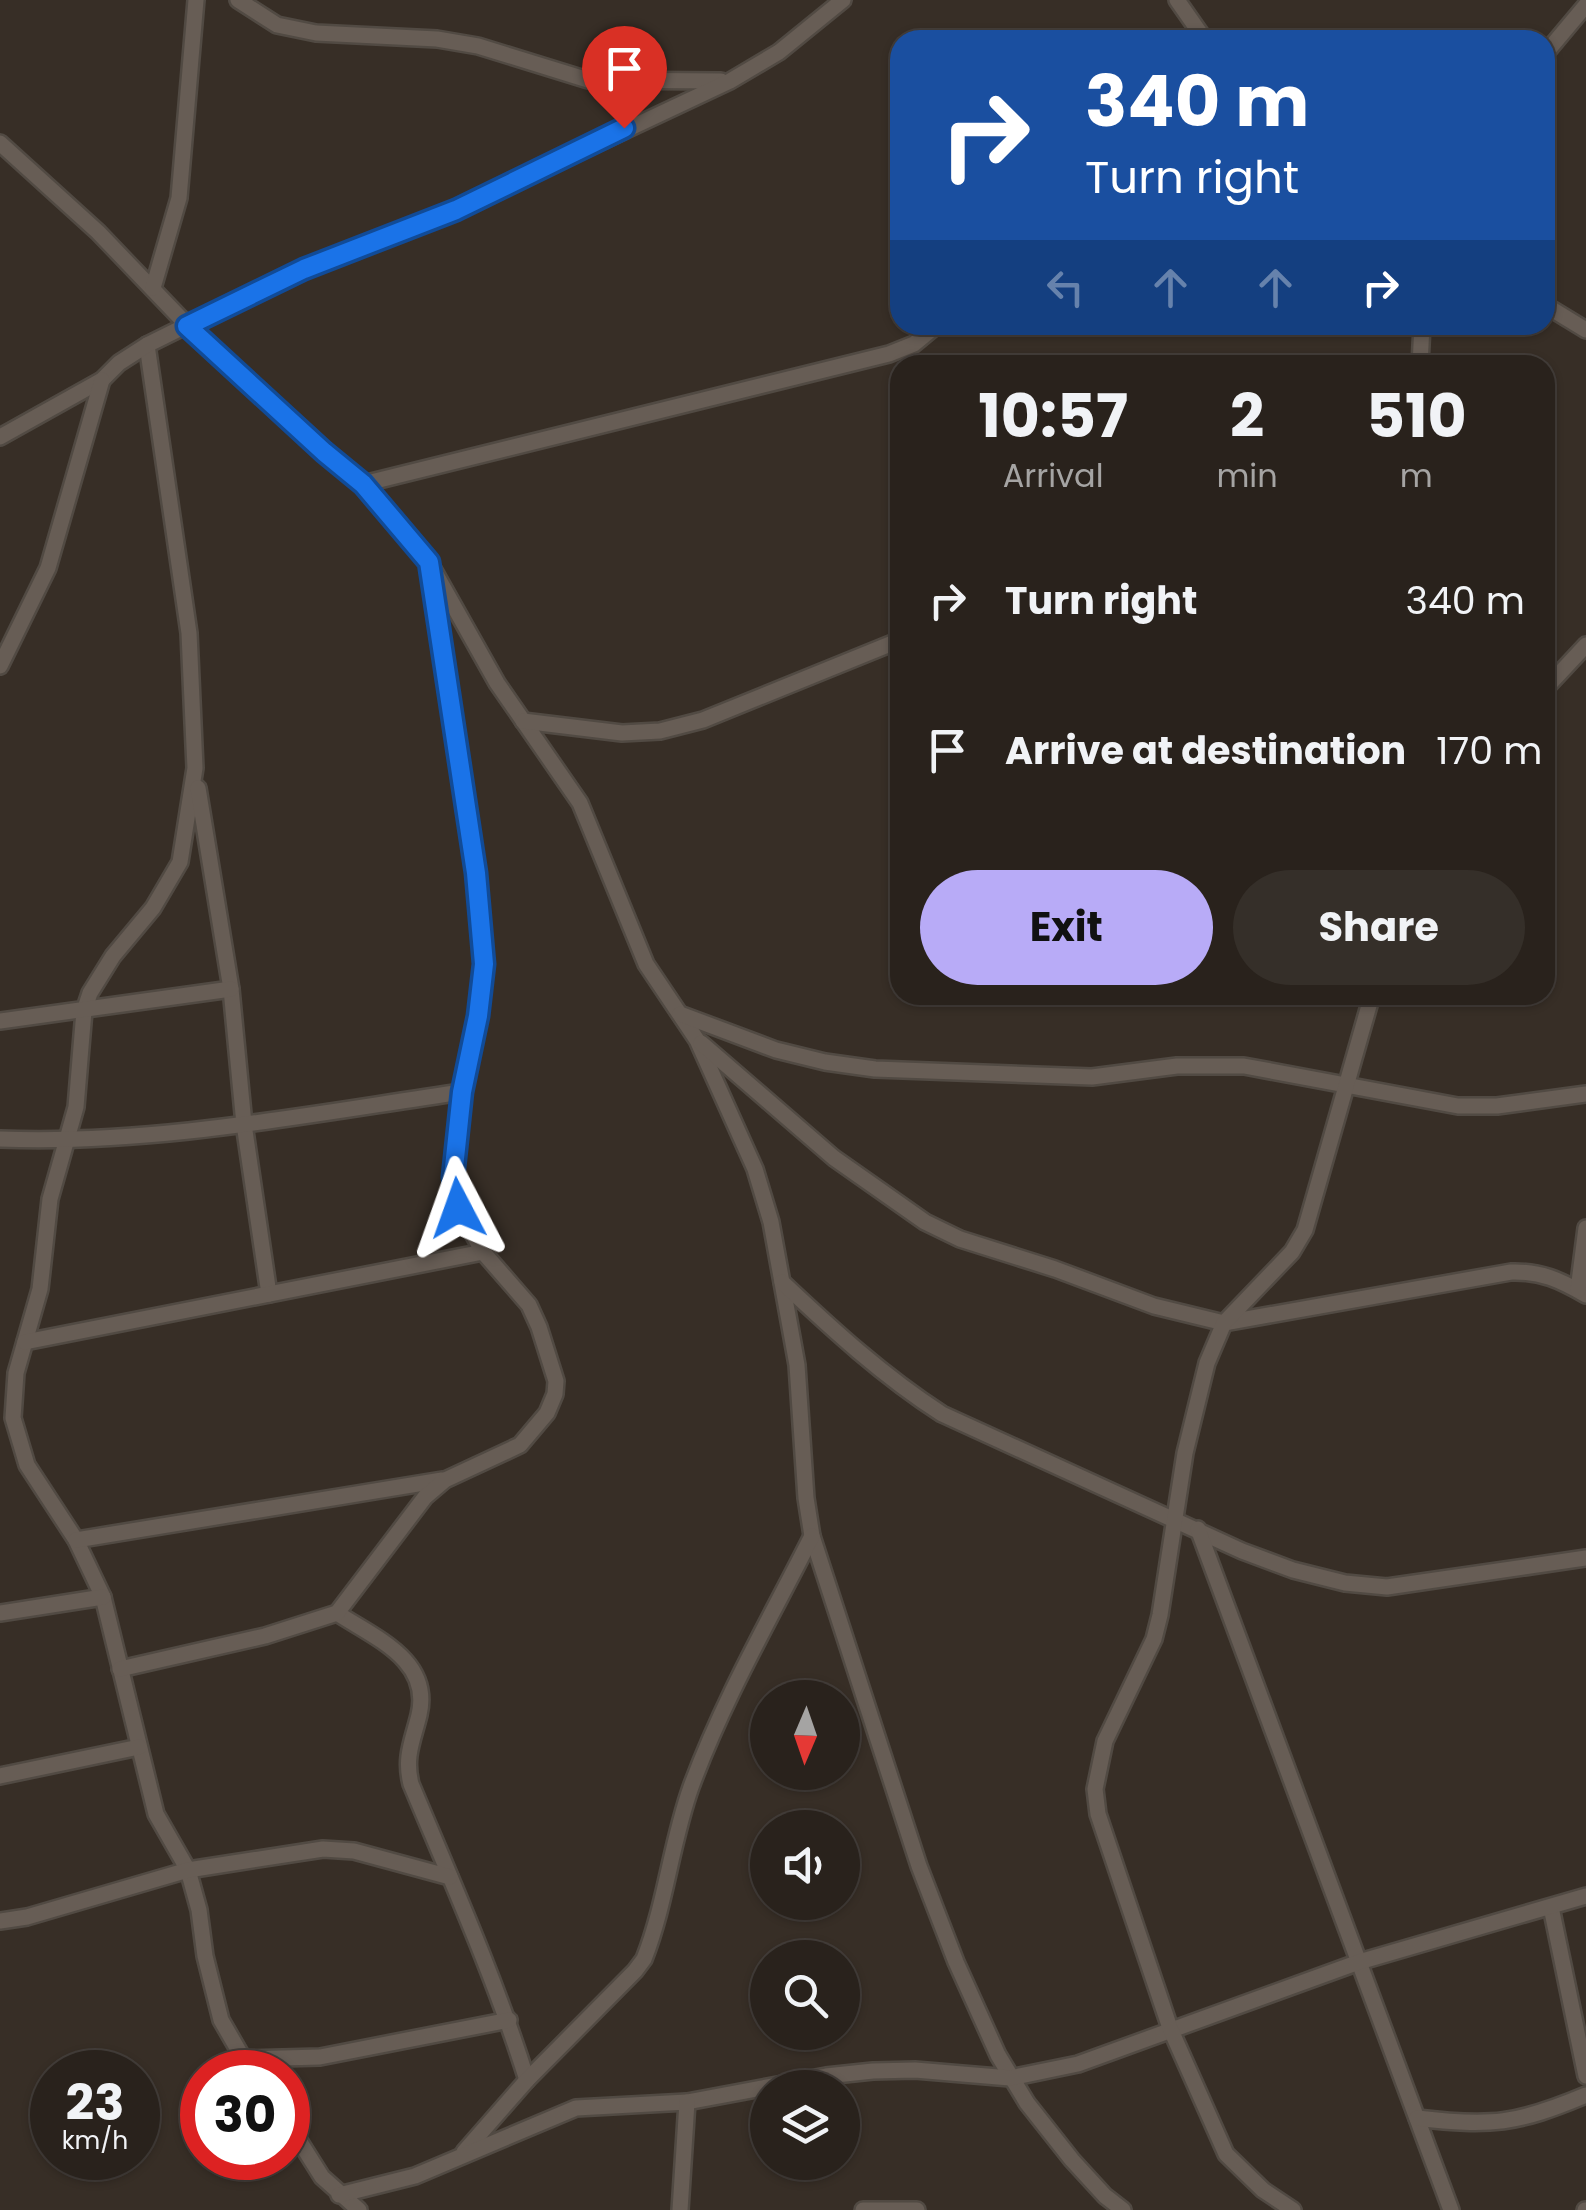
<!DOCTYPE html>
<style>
body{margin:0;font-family:Poppins,sans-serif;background:#352f29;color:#f1f3f6;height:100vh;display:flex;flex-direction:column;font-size:38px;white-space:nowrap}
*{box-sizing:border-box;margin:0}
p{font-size:32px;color:#a5a4a3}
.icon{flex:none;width:55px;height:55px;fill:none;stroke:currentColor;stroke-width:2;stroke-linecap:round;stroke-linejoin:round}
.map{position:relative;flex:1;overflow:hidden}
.side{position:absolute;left:890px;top:355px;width:665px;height:650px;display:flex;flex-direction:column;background:#29221c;border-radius:30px;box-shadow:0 2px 8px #0004,0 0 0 2px #453f3b}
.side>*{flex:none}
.banner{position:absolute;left:890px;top:30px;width:665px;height:305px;border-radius:30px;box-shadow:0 2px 8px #0004,0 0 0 2px #453f3b;background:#1a4fa0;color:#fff;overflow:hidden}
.needle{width:65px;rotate:182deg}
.tools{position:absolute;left:750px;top:1680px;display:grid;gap:20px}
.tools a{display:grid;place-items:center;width:110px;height:110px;border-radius:50%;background:#29221c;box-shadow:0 2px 8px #0004,0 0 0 2px #453f3b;font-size:50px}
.speed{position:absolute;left:30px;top:2050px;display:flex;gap:20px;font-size:50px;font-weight:700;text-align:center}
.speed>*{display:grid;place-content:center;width:130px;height:130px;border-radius:50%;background:#29221c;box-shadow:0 2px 8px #0004,0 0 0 2px #453f3b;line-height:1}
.speed small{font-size:25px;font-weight:400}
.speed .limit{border:15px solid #d22;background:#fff;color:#111}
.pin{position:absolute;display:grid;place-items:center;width:85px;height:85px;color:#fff;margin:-102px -42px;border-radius:50% 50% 50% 0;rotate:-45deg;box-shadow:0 0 10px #0007}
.pin .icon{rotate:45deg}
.me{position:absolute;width:110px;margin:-55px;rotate:356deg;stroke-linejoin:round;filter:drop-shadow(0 0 8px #0008)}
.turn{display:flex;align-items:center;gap:35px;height:210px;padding:0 30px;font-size:45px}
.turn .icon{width:130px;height:130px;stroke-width:2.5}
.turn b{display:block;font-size:70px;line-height:85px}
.lanes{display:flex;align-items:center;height:95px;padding:0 30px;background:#0003;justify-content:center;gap:50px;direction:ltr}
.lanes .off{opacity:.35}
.eta{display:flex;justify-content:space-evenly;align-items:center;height:170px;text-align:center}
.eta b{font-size:60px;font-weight:700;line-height:70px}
.cta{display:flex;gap:20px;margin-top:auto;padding:20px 30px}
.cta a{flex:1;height:115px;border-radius:60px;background:#b8abf7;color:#111;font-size:40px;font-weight:700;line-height:115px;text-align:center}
.cta a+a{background:#352f29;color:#f1f3f6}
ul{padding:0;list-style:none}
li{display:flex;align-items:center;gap:30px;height:150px;padding:0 30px}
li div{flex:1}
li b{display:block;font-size:38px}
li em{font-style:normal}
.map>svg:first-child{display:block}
</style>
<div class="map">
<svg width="1586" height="2210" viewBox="0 0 1586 2210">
<rect width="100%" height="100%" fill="#372e26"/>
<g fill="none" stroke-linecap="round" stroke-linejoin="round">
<g stroke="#514a43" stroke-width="20">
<g id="minor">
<polyline points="238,0 277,25 316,33 437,39 478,46 588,80 721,81"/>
<polyline points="1177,0 1205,40"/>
<polyline points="1545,54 1586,5"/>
<polyline points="0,143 98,232 187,325 384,506 429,562 497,683 580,803 646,964 697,1040 755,1169 771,1222 797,1365 806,1498 812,1536 919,1866 956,1962 998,2055 1027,2103 1072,2160 1105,2196 1123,2210"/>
<polyline points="153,288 179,198 196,0"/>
<polyline points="1545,305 1586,330"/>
<polyline points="147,345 189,633 195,768 180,862 153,908 113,956 90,993 84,1011 76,1107 50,1199 40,1289 16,1373 13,1418 27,1465 76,1540 103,1597 156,1814 188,1870 199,1910 205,1956 221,2020 251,2072"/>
<polyline points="1420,365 1422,325"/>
<polyline points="0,437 102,380 119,363 147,345 262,288 456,210 730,81 779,52 843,0"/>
<polyline points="363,484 889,354 914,344 937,325"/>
<polyline points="0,666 48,568 102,380"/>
<polyline points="1545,689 1586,645"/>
<polyline points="523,721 622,733 660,731 703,720 900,640"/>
<polyline points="198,788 231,989 244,1124 269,1294"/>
<polyline points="680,1014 776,1050 825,1062 875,1069 1092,1077 1177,1066 1244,1066 1458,1106 1497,1106 1586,1094"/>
<polyline points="0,1021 231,989"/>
<path d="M701,1043l133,115 91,64 35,17 95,30 99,37 70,17 287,-51c30,-1 49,8 75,23"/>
<path d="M0,1139c154,6 310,-25 462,-47"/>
<path d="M782,1282c51,48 101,94 160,132l300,137 51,19 52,13 42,4 199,-29"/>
<polyline points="1578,1290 1586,1228"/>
<polyline points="25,1342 483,1252"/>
<polyline points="1198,1529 1451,2210"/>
<polyline points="76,1540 442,1480"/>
<polyline points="0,1613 103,1597"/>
<path d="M337,1613c38,25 95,47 82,102 -6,25 -15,42 -8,69 41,98 84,194 116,296"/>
<polyline points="120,1669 265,1636 337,1613 425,1497 445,1480 520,1445 547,1413 555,1394 556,1381 539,1327 529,1305 483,1252 458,1207 453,1177 462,1092 478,1016 484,964 481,911 431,575"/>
<polyline points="0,1776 139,1747"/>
<polyline points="1551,1907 1586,2076"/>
<polyline points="0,1921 27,1917 188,1870 323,1849 354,1851 450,1877"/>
<polyline points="241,2059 320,2057 509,2020"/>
<path d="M1417,2118c74,9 100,6 169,-23"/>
<polyline points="288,2123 322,2177 359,2210"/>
<path d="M464,2152l63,-72 108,-109 9,-12c22,-56 27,-116 47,-172 32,-87 79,-168 121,-251"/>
<polyline points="339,2195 415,2176 576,2108 687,2102 826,2076 873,2071 915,2070 1010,2078 1078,2064 1359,1962 1586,1896"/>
<polyline points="680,2210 687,2102"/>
<polyline points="863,2210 917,2210"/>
<polyline points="1293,2210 1263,2190 1226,2154 1170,2028 1098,1814 1095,1789 1105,1741 1154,1639 1160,1615 1185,1453 1207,1363 1224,1323 1292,1252 1305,1230 1372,995"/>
<polyline points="1585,2210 1586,2210"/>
</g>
</g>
<use href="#minor" stroke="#675d55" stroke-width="15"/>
</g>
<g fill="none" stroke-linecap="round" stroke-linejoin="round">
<g stroke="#114b97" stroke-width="25">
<polyline id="route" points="458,1208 453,1177 462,1092 478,1016 484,964 476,873 429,562 363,484 324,452 187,326 304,269 456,210 624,128"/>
</g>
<use href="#route" stroke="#1a73e8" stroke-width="18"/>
</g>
</svg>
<div class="tools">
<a><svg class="needle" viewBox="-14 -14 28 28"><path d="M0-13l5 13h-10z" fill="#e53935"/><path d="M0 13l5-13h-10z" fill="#a5a4a3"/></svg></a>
<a><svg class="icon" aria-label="sound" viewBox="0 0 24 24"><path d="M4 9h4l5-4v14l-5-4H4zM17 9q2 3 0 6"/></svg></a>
<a><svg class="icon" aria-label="search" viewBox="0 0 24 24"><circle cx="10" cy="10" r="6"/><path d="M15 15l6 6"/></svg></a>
<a><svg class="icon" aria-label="layers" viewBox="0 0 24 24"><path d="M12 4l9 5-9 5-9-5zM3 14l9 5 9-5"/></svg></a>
</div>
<div class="speed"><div>23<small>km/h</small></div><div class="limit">30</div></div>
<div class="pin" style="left:624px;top:128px;background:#d93025"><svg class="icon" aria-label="arrive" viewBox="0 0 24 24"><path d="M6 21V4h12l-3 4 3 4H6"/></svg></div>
<svg class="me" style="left:458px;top:1208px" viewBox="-20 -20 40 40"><path d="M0-17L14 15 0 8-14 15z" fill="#1a73e8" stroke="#fff" stroke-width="4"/></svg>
<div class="banner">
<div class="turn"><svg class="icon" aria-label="right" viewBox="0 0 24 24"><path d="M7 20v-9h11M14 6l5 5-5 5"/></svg><div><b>340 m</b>Turn right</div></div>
<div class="lanes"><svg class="icon off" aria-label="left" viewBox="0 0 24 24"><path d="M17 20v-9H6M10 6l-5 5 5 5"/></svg><svg class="icon off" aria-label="ahead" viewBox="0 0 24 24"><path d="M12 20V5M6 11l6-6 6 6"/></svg><svg class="icon off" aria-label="ahead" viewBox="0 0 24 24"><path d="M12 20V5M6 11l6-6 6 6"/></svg><svg class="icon" aria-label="right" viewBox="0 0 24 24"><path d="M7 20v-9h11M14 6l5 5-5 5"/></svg></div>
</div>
<section class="side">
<div class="eta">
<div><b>10:57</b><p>Arrival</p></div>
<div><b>2</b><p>min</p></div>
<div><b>510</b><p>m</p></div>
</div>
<ul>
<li><svg class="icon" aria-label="right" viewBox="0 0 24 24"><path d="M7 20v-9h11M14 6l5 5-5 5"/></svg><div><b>Turn right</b></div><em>340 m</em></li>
<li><svg class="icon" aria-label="arrive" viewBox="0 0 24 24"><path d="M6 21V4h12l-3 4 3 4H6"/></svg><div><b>Arrive at destination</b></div><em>170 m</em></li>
</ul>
<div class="cta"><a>Exit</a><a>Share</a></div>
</section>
</div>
